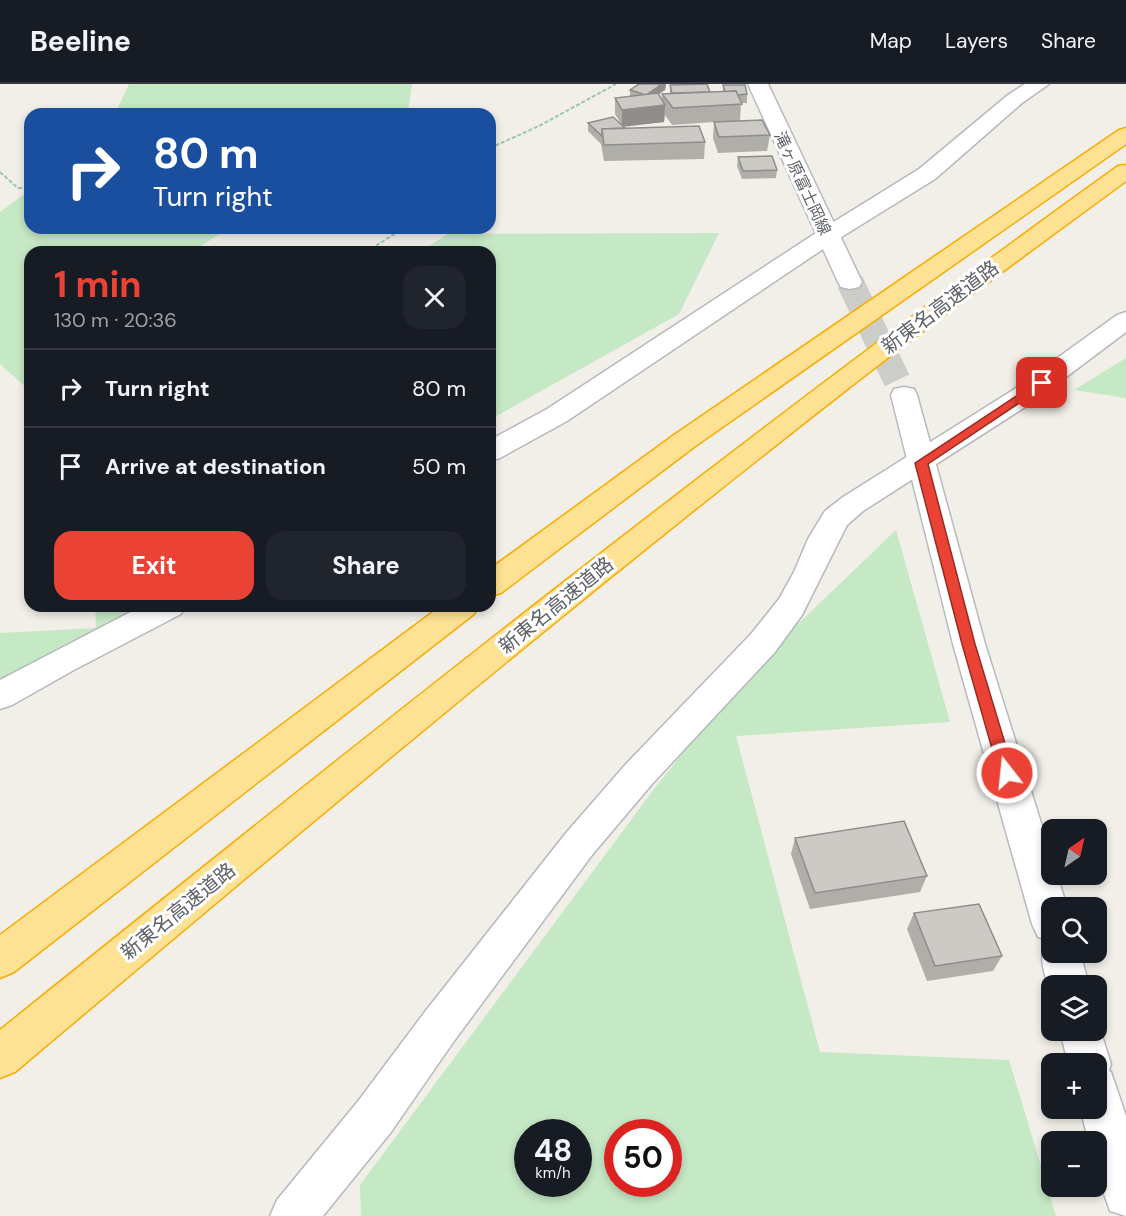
<!DOCTYPE html>
<meta charset="utf-8">
<style>
body{margin:0;font-family:"DM Sans","Noto Sans JP",sans-serif;background:#20242c;color:#f1f3f6;height:100vh;display:flex;flex-direction:column;font-size:22px;white-space:nowrap}
*{box-sizing:border-box;margin:0}
p{font-size:20px;color:#9ea1a6}
.icon{flex:none;width:33px;height:33px;fill:none;stroke:currentColor;stroke-width:2;stroke-linecap:round;stroke-linejoin:round}
.map{position:relative;flex:1;overflow:hidden}
.details{position:absolute;left:24px;top:162px;width:472px;height:366px;display:flex;flex-direction:column;background:#171b24;border-radius:18px;box-shadow:0 3px 9px #0003}
.details>*{flex:none}
.top-card{position:absolute;left:24px;top:24px;width:472px;height:126px;border-radius:18px;box-shadow:0 3px 9px #0003;background:#1a4fa0;color:#fff;overflow:hidden}
.needle{width:39px;rotate:34deg}
.fabs{position:absolute;left:1041px;top:735px;display:grid;gap:12px}
.fabs a{display:grid;place-items:center;width:66px;height:66px;border-radius:12px;background:#171b24;box-shadow:0 3px 9px #0003;font-size:30px}
.speed{position:absolute;left:514px;top:1035px;display:flex;gap:12px;font-size:30px;font-weight:700;text-align:center}
.speed>*{display:grid;place-content:center;width:78px;height:78px;border-radius:50%;background:#171b24;box-shadow:0 3px 9px #0003;line-height:1}
.speed small{font-size:15px;font-weight:400}
.speed .limit{border:9px solid #d22;background:#fff;color:#111}
.pin{position:absolute;display:grid;place-items:center;width:51px;height:51px;color:#fff;margin:-26px;border-radius:12px;box-shadow:0 3px 9px #0006}
.me{position:absolute;width:66px;margin:-33px;rotate:344deg;stroke-linejoin:round;filter:drop-shadow(0 0 4px #0008)}
.turn{display:flex;align-items:center;gap:21px;height:126px;padding:0 30px;font-size:27px}
.turn .icon{width:78px;height:78px;stroke-width:2.5}
.turn b{display:block;font-size:42px;line-height:51px}
.round{display:grid;place-items:center;flex:none;width:63px;height:63px;border-radius:18px;background:#20242c}
.summary{display:flex;align-items:center;justify-content:space-between;height:102px;padding:0 30px}
h1{font-size:36px;font-weight:700;line-height:45px;color:#ea4335}
.action{display:flex;gap:12px;margin-top:auto;padding:12px 30px}
.action a{flex:1;height:69px;border-radius:18px;background:#ea4335;color:#fff;font-size:24px;font-weight:700;line-height:69px;text-align:center}
.action a+a{background:#20242c;color:#f1f3f6}
ul{padding:0;list-style:none}
li{display:flex;align-items:center;gap:18px;height:78px;padding:0 30px;border-top:2px solid #363941}
li div{flex:1}
li b{display:block;font-size:22px}
li em{font-style:normal}
header{display:flex;align-items:center;gap:36px;box-sizing:border-box;height:84px;padding:0 30px;background:#171b24;border-bottom:2px solid #363941}
header strong{font-size:28px}
nav{display:flex;gap:33px;margin-inline-start:auto;font-size:21px}
.map>svg:first-child{display:block}
</style>
<header>
<strong>Beeline</strong>
<nav><a>Map</a><a>Layers</a><a>Share</a></nav>
</header>
<div class="map">
<svg width="1126" height="1132" viewBox="0 0 1126 1132">
<rect width="100%" height="100%" fill="#f1efe8"/>
<g fill="#c5e8c5" fill-rule="evenodd">
<polygon points="129,0 412,0 408,28 413,30 115,30"/>
<polygon points="30,106 30,144 228,144 192,168 30,168 30,307 0,280 0,128"/>
<polygon points="719,149 679,230 491,335 490,168 419,168 448,150"/>
<polygon points="1126,274 1126,314 1074,306"/>
<path d="M896,446l54,192 -214,14 84,316 189,8 47,156h-695l-1,-31 294,-396 94,-117zM528,1048h51v52h-51zM618,1048h51v52h-51z"/>
<polygon points="95,522 156,522 0,621 0,549 96,544"/>
</g>
<g fill="none" stroke-linecap="round" stroke-linejoin="round">
<polyline stroke="#ccccc8" stroke-width="27" stroke-dasharray="27 14" stroke-linecap="butt" points="850,198 904,311"/>
<g stroke="#b5b8bc" stroke-width="3">
<g id="street">
<polygon points="1025,0 1049,0 1022,19 935,95 835,157 567,337 500,374 490,377 490,356 547,325 819,147 919,85 1008,11"/>
<polygon points="1126,228 1126,248 1033,318 863,427 847,441 802,531 775,568 652,700 592,771 454,957 391,1048 323,1132 270,1132 277,1116 359,1016 424,929 566,749 626,680 751,550 779,515 794,488 808,455 825,427 843,413 1013,306 1117,231"/>
<polygon points="142,522 186,522 181,530 72,587 12,621 0,625 0,596"/>
</g>
</g>
<g stroke="#b6babf" stroke-width="3">
<g id="secondary">
<polygon points="748,0 768,0 862,198 859,203 850,205 841,203 838,198"/>
<path d="M904,303l10,2 3,6 68,249 67,214v16h5l10,34h-15v44h28l9,34h-37v7c-8,-17 -14,-36 -6,-54l-8,-2 -6,-13 -79,-280 -62,-249 3,-6z"/>
<polygon points="1096,933 1111,980 1109,987 1111,988 1126,1032 1126,1132 1110,1127 1096,1087 1096,1058 1089,1058 1080,1024 1096,1024 1096,980 1068,980 1060,946 1096,946"/>
</g>
</g>
<g stroke="#f9ab00" stroke-width="3">
<g id="highway">
<polygon points="1126,44 1126,60 694,363 501,509 490,512 490,485 674,351 1119,46"/>
<path d="M1126,81v16c-94,69 -189,138 -281,210 -282,220 -556,450 -830,681l-15,6v-48c367,-295 735,-589 1118,-864z"/>
<polygon points="441,522 479,522 474,530 14,888 0,894 0,851"/>
</g>
</g>
<g stroke="#9cc7a9" stroke-width="2" stroke-dasharray="4 2" stroke-linecap="butt">
<polyline points="490,64 539,42 616,0"/>
<polyline points="0,88 18,104 30,104"/>
<polyline points="366,168 404,144"/>
</g>
<use href="#street" fill="#fff" fill-rule="evenodd"/>
<use href="#secondary" fill="#fff" fill-rule="evenodd"/>
<use href="#highway" fill="#fde293" fill-rule="evenodd"/>
</g>
<g fill="#afaea9">
<polygon points="639,0 666,0 665,6 658,10 662,16 662,10 670,9 670,1 710,8 723,8 723,1 747,10 747,19 741,19 740,37 770,51 767,67 718,69 713,54 714,38 672,41 665,31 664,38 623,42 625,44 705,58 704,75 604,77 601,60 588,47 588,39 621,40 615,30 615,14 630,12 630,6"/>
<polygon points="738,73 777,86 776,94 742,95 737,82"/>
<polygon points="795,754 927,792 920,808 810,825 791,770"/>
<polygon points="914,829 1002,872 993,887 927,897 907,845"/>
</g>
<g fill="#8f8d8a">
<polygon points="662,0 666,0 665,6 645,19 646,11"/>
<polygon points="665,21 664,38 622,43 622,26"/>
</g>
<g fill="#cccac5" stroke="#8f8d8a" stroke-width="1.5">
<polygon points="639,0 662,0 646,11 630,6"/>
<polygon points="707,0 710,8 672,9 670,1"/>
<polygon points="723,1 745,1 747,10 738,11 736,7 725,8"/>
<polygon points="736,7 742,20 673,24 662,10"/>
<polygon points="658,9 665,21 622,26 615,14"/>
<polygon points="613,33 625,44 602,45 602,52 588,39"/>
<polygon points="762,36 770,51 719,53 714,38"/>
<polygon points="699,42 705,58 604,61 602,45"/>
<polygon points="772,72 777,86 743,87 738,73"/>
<polygon points="904,737 927,792 815,809 795,754"/>
<polygon points="979,820 1002,872 935,882 914,829"/>
</g>
<polygon fill="#ea4335" stroke="#982c22" stroke-width="1.5" points="1042,295 1048,299 1046,301 928,380 975,560 1014,689 1012,694 1002,694 999,689 962,560 915,379"/>
<g text-anchor="middle" stroke-width="6" stroke-linejoin="round" paint-order="stroke">
<g font-size="16" fill="#5f6368" stroke="#fff">
<text transform="translate(803 99) rotate(65)" y="6">滝ヶ原富士岡線</text>
</g>
<g font-size="20" fill="#5f6368" stroke="#fff">
<text transform="translate(940 223) rotate(-37)" y="7">新東名高速道路</text>
<text transform="translate(556 521) rotate(-39)" y="7">新東名高速道路</text>
<text transform="translate(178 827) rotate(-39)" y="7">新東名高速道路</text>
</g>
</g>
</svg>
<div class="fabs">
<a><svg class="needle" viewBox="-14 -14 28 28"><path d="M0-13l5 13h-10z" fill="#e53935"/><path d="M0 13l5-13h-10z" fill="#9ea1a6"/></svg></a>
<a><svg class="icon" aria-label="search" viewBox="0 0 24 24"><circle cx="10" cy="10" r="6"/><path d="M15 15l6 6"/></svg></a>
<a><svg class="icon" aria-label="layers" viewBox="0 0 24 24"><path d="M12 4l9 5-9 5-9-5zM3 14l9 5 9-5"/></svg></a>
<a>+</a>
<a>−</a>
</div>
<div class="speed"><div>48<small>km/h</small></div><div class="limit">50</div></div>
<div class="pin" style="left:1042px;top:299px;background:#d93025"><svg class="icon" aria-label="arrive" viewBox="0 0 24 24"><path d="M6 21V4h12l-3 4 3 4H6"/></svg></div>
<svg class="me" style="left:1007px;top:689px" viewBox="-20 -20 40 40"><circle r="17" fill="#ea4335" stroke="#fff" stroke-width="3"/><path d="M0-11L8 9 0 5-8 9z" fill="#fff"/></svg>
<div class="top-card">
<div class="turn"><svg class="icon" aria-label="right" viewBox="0 0 24 24"><path d="M7 20v-9h11M14 6l5 5-5 5"/></svg><div><b>80 m</b>Turn right</div></div>
</div>
<section class="details">
<div class="summary"><div><h1>1 min</h1><p>130 m · 20:36</p></div><a class="round"><svg class="icon" aria-label="close" viewBox="0 0 24 24"><path d="M6 6l12 12M18 6L6 18"/></svg></a></div>
<ul>
<li><svg class="icon" aria-label="right" viewBox="0 0 24 24"><path d="M7 20v-9h11M14 6l5 5-5 5"/></svg><div><b>Turn right</b></div><em>80 m</em></li>
<li><svg class="icon" aria-label="arrive" viewBox="0 0 24 24"><path d="M6 21V4h12l-3 4 3 4H6"/></svg><div><b>Arrive at destination</b></div><em>50 m</em></li>
</ul>
<div class="action"><a>Exit</a><a>Share</a></div>
</section>
</div>
